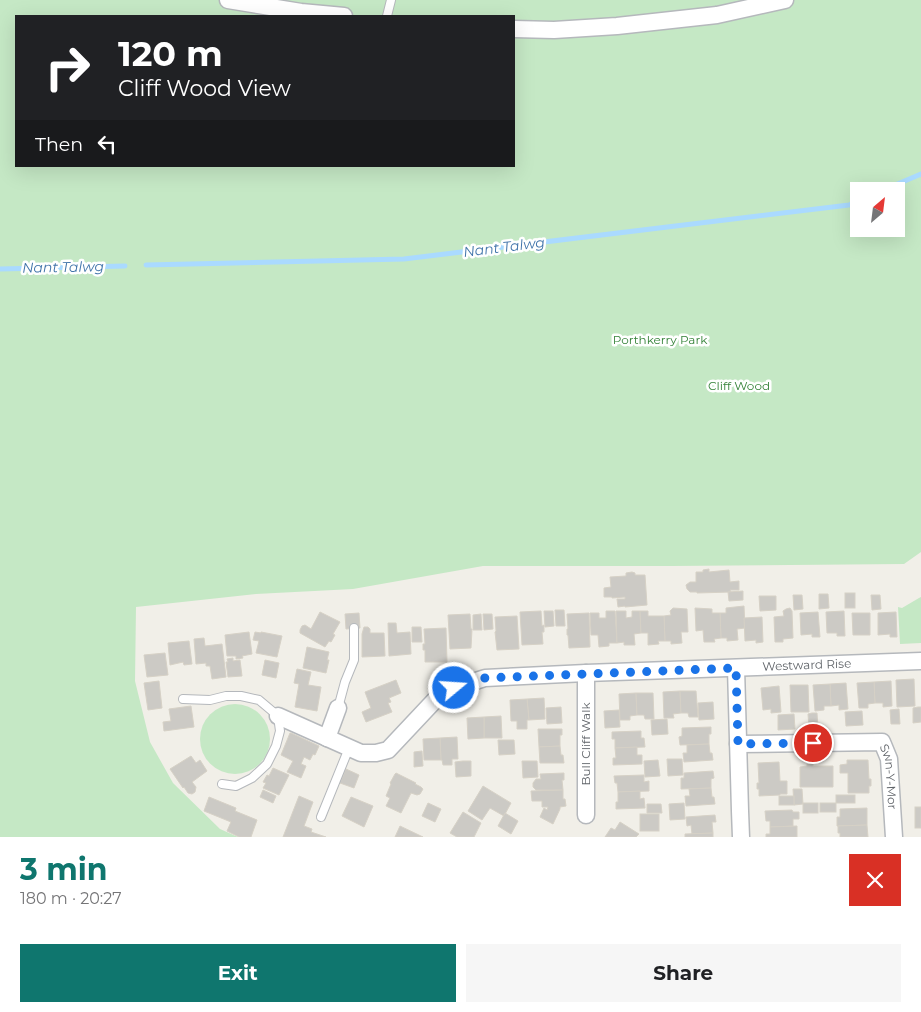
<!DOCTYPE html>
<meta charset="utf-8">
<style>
body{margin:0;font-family:Montserrat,sans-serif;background:#f6f6f6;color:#202124;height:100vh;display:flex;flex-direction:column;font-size:19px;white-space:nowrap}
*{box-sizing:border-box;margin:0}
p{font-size:16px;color:#757577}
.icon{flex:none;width:28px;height:28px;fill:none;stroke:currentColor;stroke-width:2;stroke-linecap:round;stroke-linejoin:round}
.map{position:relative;height:837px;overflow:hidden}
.side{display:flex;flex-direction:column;background:#fff;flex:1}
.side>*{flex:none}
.banner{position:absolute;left:15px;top:15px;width:500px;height:152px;border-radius:0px;box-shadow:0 5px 20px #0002;background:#202124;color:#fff;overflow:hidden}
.needle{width:32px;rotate:28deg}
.fabs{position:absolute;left:850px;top:182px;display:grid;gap:10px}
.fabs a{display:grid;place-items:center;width:55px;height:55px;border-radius:0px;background:#fff;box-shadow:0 5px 20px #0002;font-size:25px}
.pin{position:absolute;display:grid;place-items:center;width:42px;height:42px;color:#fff;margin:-21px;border:2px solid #fff;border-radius:50%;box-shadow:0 1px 5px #0007}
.me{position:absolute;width:55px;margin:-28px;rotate:72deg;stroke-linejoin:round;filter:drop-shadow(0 0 4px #0008)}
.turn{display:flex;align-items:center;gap:18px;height:105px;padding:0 20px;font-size:22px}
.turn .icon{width:65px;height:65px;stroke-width:2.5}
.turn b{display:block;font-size:35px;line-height:42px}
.then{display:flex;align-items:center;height:48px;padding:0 20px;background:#0003;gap:10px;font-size:19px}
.round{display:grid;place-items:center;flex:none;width:52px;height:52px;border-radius:0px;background:#f6f6f6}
.summary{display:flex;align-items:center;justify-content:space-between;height:85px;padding:0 20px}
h1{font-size:30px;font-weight:700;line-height:38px;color:#0f766e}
.primary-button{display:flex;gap:10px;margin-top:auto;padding:10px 20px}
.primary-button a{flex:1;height:58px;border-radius:0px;background:#0f766e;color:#fff;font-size:20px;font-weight:700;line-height:58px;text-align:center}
.primary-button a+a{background:#f6f6f6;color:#202124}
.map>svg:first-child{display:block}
</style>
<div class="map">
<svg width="921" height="837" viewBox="0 0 921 837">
<rect width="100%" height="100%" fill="#f1efe8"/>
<g fill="#c5e8c5" fill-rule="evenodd">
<path d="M0,0h921v552l-17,12 -233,2h-188l-130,23 -97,5 -120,13 -1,74 15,61 23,41 47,46 18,8h-238zM16,16h498v150h-498zM859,191h37v38h-37z"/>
<polygon points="921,597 921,643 900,644 898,607 902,608 919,598"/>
<circle cx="235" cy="739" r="35"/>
</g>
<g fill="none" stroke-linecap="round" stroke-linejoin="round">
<g stroke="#aadaff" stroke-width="5">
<polyline points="881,191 921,174"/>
<polyline points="146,265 404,259 849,205 859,201"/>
<polyline points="0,269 125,266"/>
</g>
</g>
<g fill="#cccac5" stroke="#d6d1c6">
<polygon points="709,569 709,572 729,570 730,582 739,581 739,590 730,590 731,592 697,593 697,592 690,592 687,589 686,585 690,582 696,582 696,572 703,572 703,570"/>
<polygon points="632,572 635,573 635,575 645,575 647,605 625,607 625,606 618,607 617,599 625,599 625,597 612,598 612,597 604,597 604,588 611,587 610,577 626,576 626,573"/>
<polygon points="743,591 743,600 729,601 728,592"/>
<rect x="845" y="593" width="10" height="15"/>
<polygon points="819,594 828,594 829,608 819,609"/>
<polygon points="793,595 802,595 803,609 794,610"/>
<polygon points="871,595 880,595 881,609 872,610"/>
<polygon points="759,596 776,596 776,610 760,611"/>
<polygon points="744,606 745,628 737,629 738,640 727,641 727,638 721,638 720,613 726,613 726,608"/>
<polygon points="673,608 687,609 688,632 681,632 682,643 671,644 671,641 665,641 664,616 671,615 670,611"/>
<polygon points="695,608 712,609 712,613 720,613 721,638 714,639 715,642 704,642 703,630 696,631"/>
<polygon points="790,608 792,611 793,638 783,639 783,642 775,642 774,617 784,616 783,611 786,609"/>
<polygon points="555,610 564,610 565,626 556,626"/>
<polygon points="541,611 542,626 544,625 544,632 542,632 543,644 522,645 520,612"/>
<polygon points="544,611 553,611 554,626 545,627"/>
<polygon points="606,611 615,611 617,643 609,643 609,646 599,647 598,635 591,635 590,613 599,613 599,618 606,618"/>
<polygon points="616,611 626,611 626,618 632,617 632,611 640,611 641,633 634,634 635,645 624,645 624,642 617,643"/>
<polygon points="640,611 648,611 648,616 664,616 665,641 658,641 659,644 648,645 648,633 641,633"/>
<polygon points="844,611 845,636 837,636 837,633 827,633 826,612"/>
<polygon points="320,612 340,622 333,634 335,635 331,642 329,641 325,647 300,633 300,630 302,626 305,625 311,629"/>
<polygon points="818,612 820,637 812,637 812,634 801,635 800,613"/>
<polygon points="896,612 897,637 890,637 890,634 878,635 878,613"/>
<polygon points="359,613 360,628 346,629 345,614"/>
<polygon points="589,613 590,647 569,648 568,635 567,635 567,629 568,629 567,614"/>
<polygon points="852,613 870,613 870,635 853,635"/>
<polygon points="470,614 471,629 472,629 471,648 450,649 448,615"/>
<polygon points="481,614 482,630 473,630 473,615"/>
<polygon points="483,614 492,614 493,629 484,630"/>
<polygon points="517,616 519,649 497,650 495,632 496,631 495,617"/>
<polygon points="762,617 763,642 756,643 756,640 745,641 744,618"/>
<polygon points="388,623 396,623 397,633 410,632 411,654 389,656"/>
<polygon points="364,627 368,627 370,629 370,633 384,633 385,656 362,657 362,634"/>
<polygon points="412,627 421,627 422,642 412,642"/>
<polygon points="446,628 447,662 425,662 425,650 423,650 423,644 425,644 424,629"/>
<polygon points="249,632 252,654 242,656 243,658 236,659 236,656 227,656 225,635"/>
<polygon points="255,632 261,633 261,632 282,636 277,657 256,653 259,641 253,640"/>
<polygon points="204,638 205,646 222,644 226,677 212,679 210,666 206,666 206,663 196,664 194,639"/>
<polygon points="189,641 192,664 184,665 183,662 170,665 168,643"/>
<polygon points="307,647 329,652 327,660 329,660 326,673 303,668"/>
<polygon points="165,653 168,675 147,677 144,655"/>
<polygon points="233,658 233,661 240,660 242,676 228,677 226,662 228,662 227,659"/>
<polygon points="265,660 279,663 276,678 262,675"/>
<polygon points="297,669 311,672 308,685 321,687 317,711 295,707 299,684 294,683"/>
<polygon points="914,679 915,706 897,707 896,680"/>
<polygon points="396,680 401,693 389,698 391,702 388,703 392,712 366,722 362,712 371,708 365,692"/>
<polygon points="159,681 162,708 148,710 144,683"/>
<polygon points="891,681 892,706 883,707 883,703 875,703 874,682"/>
<polygon points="874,682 875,703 868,704 868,708 859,708 857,683"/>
<polygon points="846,683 848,709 839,710 839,705 831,706 830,684"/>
<polygon points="830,684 831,706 824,706 824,710 815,711 813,685"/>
<polygon points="790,685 808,685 809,712 791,712"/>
<polygon points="779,686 781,712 771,713 771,709 763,710 761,688"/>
<polygon points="680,691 681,713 673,714 674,718 664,718 663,692"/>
<polygon points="680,691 696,691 698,717 689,717 688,713 681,713"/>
<polygon points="636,693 637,715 630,716 630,720 620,720 619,694"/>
<polygon points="636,693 653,693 654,719 645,719 644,715 637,715"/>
<polygon points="544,698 545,719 529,720 527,699"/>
<polygon points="527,699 529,720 527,720 527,729 517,729 517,721 511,721 510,700"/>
<polygon points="713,702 714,719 699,720 698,703"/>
<polygon points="191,706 194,727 164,731 163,722 171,721 169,709"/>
<polygon points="561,707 562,723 547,724 546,708"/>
<polygon points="918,707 921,707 921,722 913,723 913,708"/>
<polygon points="899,709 900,724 891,724 890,710"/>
<polygon points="619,710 620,727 605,728 604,711"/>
<polygon points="862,711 863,725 846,726 845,712"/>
<polygon points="812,713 817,713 818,728 809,728 808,714"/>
<polygon points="794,714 795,729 778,730 778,715"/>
<polygon points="501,716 502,738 484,738 484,717"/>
<polygon points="484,717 484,738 468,739 467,718"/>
<polygon points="667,719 668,734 652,735 651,720"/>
<polygon points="711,727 711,734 709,734 709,744 680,745 679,737 682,736 682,728"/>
<polygon points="538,729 562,729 562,735 560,735 560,746 539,747"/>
<polygon points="641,731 641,738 644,738 645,747 615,748 615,739 612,739 612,732"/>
<polygon points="290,733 291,733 319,746 315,755 313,754 310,760 304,757 301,764 306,766 301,778 287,772 293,761 281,755"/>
<polygon points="457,737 458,759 452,759 452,765 443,765 442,760 441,760 440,738"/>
<polygon points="440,738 441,760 424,760 423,739"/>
<polygon points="498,740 514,740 515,754 499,755"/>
<polygon points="709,744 710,753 712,753 713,760 684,762 683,753 687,753 687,745"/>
<polygon points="560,746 561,755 563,755 564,763 540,763 539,747"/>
<polygon points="637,747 637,755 642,755 642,764 613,765 613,758 616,758 615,748"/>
<polygon points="422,751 423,766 414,767 414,752"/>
<polygon points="191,756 196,763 200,760 207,771 192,782 196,787 195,792 192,794 188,793 184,787 183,788 170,769"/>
<polygon points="667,759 682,759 683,775 668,776"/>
<polygon points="658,760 660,776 645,777 644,761"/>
<polygon points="847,760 868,760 869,779 871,779 871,786 869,786 869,793 848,793 848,773 840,773 840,765 847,764"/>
<polygon points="463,761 471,761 471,776 456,777 455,762"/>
<polygon points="522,761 537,761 538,777 523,778"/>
<polygon points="779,762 780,781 787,781 787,794 780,794 780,795 759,796 759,789 757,789 757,783 759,783 758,763"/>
<polygon points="807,764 813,764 813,766 833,766 833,787 800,787 800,767 807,766"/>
<polygon points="273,768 289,775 279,795 263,788 266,783 263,782 267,775 269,776"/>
<polygon points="346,769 359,775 354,788 340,783"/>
<polygon points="713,771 714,778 711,779 711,788 681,789 681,778 684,778 684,773"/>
<polygon points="396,773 416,783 415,784 421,787 423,789 420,794 417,795 411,793 401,813 386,806 390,798 386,796 391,784 390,783 395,774"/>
<polygon points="564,773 564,780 562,780 563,790 536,790 533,787 533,783 536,779 541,779 540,774"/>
<polygon points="644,775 644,782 649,781 649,791 618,792 617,783 615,783 614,776"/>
<polygon points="483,786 511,803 504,816 490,808 482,820 468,811"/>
<polygon points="711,788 712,797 714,797 715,804 686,806 685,796 690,796 689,789"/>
<polygon points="793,789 802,789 803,804 794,805"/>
<polygon points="263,790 276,796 273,803 260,797"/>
<polygon points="563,790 563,799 565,799 566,806 560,807 560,809 553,824 540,817 544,808 547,810 548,807 542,807 542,801 532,801 531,791"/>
<polygon points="640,791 640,799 644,798 645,808 616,809 616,802 618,802 618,792"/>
<rect x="836" y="795" width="19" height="8"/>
<polygon points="299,796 313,802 304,826 312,829 311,832 326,837 283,837"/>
<rect x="779" y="796" width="15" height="9"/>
<polygon points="209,797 236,808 235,811 257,820 251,837 239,837 227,831 231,822 204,811"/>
<polygon points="351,797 373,806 364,827 342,816"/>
<polygon points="428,803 441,809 435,822 422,816"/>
<polygon points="684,803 685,819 670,820 669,804"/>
<rect x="803" y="803" width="15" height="10"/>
<rect x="820" y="803" width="16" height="9"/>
<polygon points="647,804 661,804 662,813 647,813"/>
<rect x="915" y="807" width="6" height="21"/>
<polygon points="867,808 867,825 837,826 837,817 840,817 840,809"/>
<polygon points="792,810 793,812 799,812 799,819 793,819 793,826 770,827 770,821 766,821 765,811"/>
<polygon points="463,812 481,823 474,837 457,837 450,833"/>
<polygon points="505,813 518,821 511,834 498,826"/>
<rect x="640" y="814" width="19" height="17"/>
<polygon points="715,815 716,822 712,822 713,833 692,834 691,825 687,826 686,817"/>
<polygon points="620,822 639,834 636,837 605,837 611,828 615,830"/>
<polygon points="867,825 868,837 840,837 840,833 838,833 838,826"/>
<polygon points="400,826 423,837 395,837"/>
<polygon points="797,826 797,837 766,837 766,834 770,834 770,827"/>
<polygon points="713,833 713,837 685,837 685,834"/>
</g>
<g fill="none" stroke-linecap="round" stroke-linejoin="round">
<g stroke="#b5b8bc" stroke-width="10">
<g id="lane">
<polyline points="387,16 391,0"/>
<polyline points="183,699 210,700 226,696 241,696 259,700 278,716 280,731 276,746 267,764 252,778 236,786 222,784"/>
<polyline points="338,708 345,682 354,660 354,628"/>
<polyline points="321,817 349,748"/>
</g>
</g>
<g stroke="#b5b8bc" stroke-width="19">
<g id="street">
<polyline points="228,0 301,12 344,16"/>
<polyline points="514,29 554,30 617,26 717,15 785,0"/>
<polyline points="736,668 740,811 741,837"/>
<polyline points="586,673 586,815"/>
<path id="s1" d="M278,716l83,37h15l12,-3 47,-50 19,-12 31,-10 101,-5 335,-12"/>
<polyline points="327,738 338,708"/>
<path id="s2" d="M738,744l144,-2 7,17 5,78"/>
</g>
</g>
<use href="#lane" stroke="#fff" stroke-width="8"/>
<use href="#street" stroke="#fff" stroke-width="16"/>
</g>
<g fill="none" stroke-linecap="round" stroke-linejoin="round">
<polyline stroke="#1a73e8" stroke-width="9" stroke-dasharray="0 16.2" points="454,688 485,678 736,668 738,744 813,743"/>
</g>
<g text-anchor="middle" stroke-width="5" stroke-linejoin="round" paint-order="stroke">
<g font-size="12" fill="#348238" stroke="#fff">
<text x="660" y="344">Porthkerry Park</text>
<text x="739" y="390">Cliff Wood</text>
</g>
<g font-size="12" fill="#5f6368" stroke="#fff">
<text dy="4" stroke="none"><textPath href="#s1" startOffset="564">Westward Rise</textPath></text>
<text transform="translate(586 744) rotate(-90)" y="4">Bull Cliff Walk</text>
<text dy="4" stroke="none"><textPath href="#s2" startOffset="180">Swn-Y-Mor</textPath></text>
</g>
<g font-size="14" font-style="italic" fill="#4174aa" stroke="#fff">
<text transform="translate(504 247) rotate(-7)" y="5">Nant Talwg</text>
<text transform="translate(63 267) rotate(-1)" y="5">Nant Talwg</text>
</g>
</g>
</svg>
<div class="fabs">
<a><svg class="needle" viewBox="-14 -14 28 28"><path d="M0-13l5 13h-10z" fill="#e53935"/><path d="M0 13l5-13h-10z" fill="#757577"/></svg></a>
</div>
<div class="pin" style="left:813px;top:743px;background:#d93025"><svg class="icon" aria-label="arrive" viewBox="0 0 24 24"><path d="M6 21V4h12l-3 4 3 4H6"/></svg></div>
<svg class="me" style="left:454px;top:688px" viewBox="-20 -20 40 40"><circle r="17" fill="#1a73e8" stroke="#fff" stroke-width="3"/><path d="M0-11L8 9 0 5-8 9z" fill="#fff"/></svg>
<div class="banner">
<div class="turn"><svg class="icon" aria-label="right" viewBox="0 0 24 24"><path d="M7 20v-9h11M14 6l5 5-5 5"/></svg><div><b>120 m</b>Cliff Wood View</div></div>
<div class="then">Then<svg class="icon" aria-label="left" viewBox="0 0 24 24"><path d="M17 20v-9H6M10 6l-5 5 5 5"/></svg></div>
</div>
</div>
<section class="side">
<div class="summary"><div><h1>3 min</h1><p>180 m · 20:27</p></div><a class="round" style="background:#d93025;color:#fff"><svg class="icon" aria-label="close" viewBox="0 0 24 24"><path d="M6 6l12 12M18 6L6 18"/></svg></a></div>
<div class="primary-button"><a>Exit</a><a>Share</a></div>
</section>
